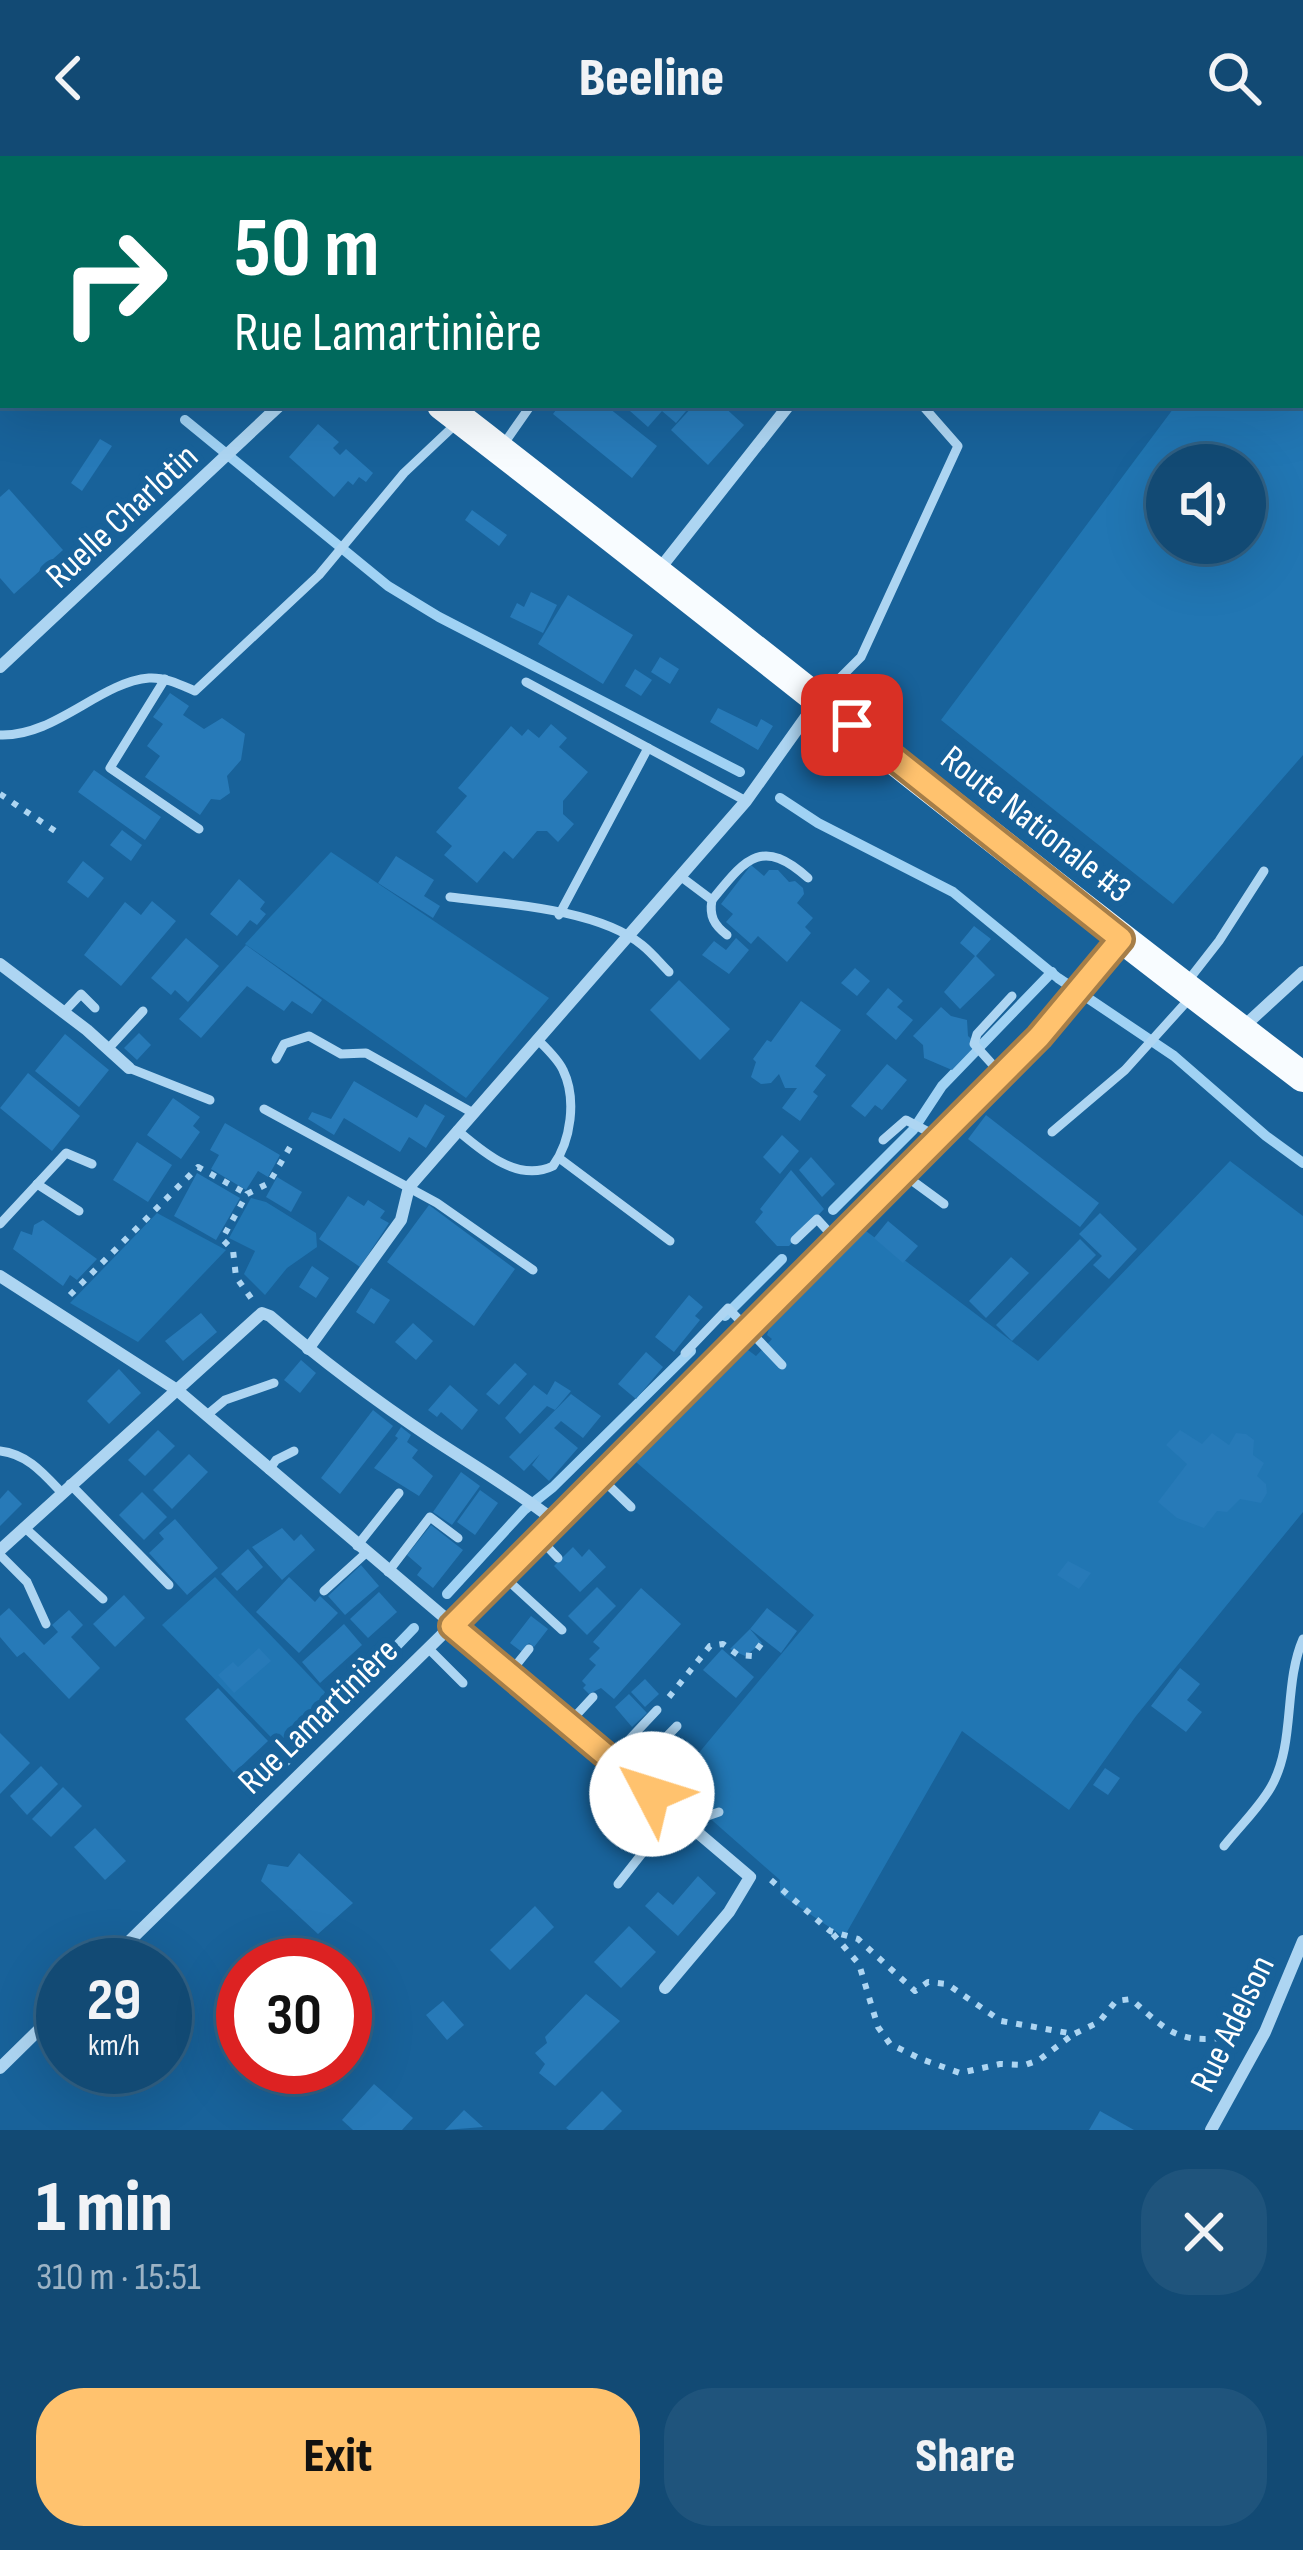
<!DOCTYPE html>
<meta charset="utf-8">
<style>
body{margin:0;font-family:"Sofia Sans Condensed",sans-serif;background:#1f547c;color:#f1f3f6;height:100vh;display:flex;flex-direction:column;font-size:45px;white-space:nowrap}
*{box-sizing:border-box;margin:0}
p{font-size:39px;color:#9cb3c5}
.icon{flex:none;width:66px;height:66px;fill:none;stroke:currentColor;stroke-width:2;stroke-linecap:round;stroke-linejoin:round}
.map{position:relative;height:1974px;overflow:hidden}
.side{display:flex;flex-direction:column;background:#124a74;flex:1}
.side>*{flex:none}
.hud{position:absolute;left:0px;top:0px;width:1305px;height:252px;box-shadow:0 12px 48px #0002,0 0 0 3px #316286;background:#00695c;color:#fff;overflow:hidden}
.tools{position:absolute;left:1146px;top:288px;display:grid;gap:24px}
.tools a{display:grid;place-items:center;width:120px;height:120px;border-radius:50%;background:#124a74;box-shadow:0 12px 48px #0002,0 0 0 3px #316286;font-size:60px}
.speed{position:absolute;left:36px;top:1782px;display:flex;gap:24px;font-size:60px;font-weight:700;text-align:center}
.speed>*{display:grid;place-content:center;width:156px;height:156px;border-radius:50%;background:#124a74;box-shadow:0 12px 48px #0002,0 0 0 3px #316286;line-height:1}
.speed small{font-size:30px;font-weight:400}
.speed .limit{border:18px solid #d22;background:#fff;color:#111}
.pin{position:absolute;display:grid;place-items:center;width:102px;height:102px;color:#fff;margin:-51px;border-radius:24px;box-shadow:0 6px 18px #0006}
.me{position:absolute;width:132px;margin:-66px;rotate:310deg;stroke-linejoin:round;filter:drop-shadow(0 0 9px #0008)}
.turn{display:flex;align-items:center;gap:42px;height:252px;padding:0 36px;font-size:54px}
.turn .icon{width:156px;height:156px;stroke-width:2.5}
.turn b{display:block;font-size:84px;line-height:102px}
.round{display:grid;place-items:center;flex:none;width:126px;height:126px;border-radius:48px;background:#1f547c}
.overview{display:flex;align-items:center;justify-content:space-between;height:204px;padding:0 36px}
h1{font-size:72px;font-weight:800;line-height:90px}
.action{display:flex;gap:24px;margin-top:auto;padding:24px 36px}
.action a{flex:1;height:138px;border-radius:48px;background:#ffc26e;color:#111;font-size:48px;font-weight:800;line-height:138px;text-align:center}
.action a+a{background:#1f547c;color:#f1f3f6}
header{display:flex;justify-content:space-between;align-items:center;height:156px;padding:0 36px;background:#124a74;font-size:54px;font-weight:800}
.map>svg:first-child{display:block}
</style>
<header><svg class="icon" aria-label="back" viewBox="0 0 24 24"><path d="M15 5l-7 7 7 7"/></svg>Beeline<svg class="icon" aria-label="search" viewBox="0 0 24 24"><circle cx="10" cy="10" r="6"/><path d="M15 15l6 6"/></svg></header>
<div class="map">
<svg width="1303" height="1974" viewBox="0 0 1303 1974">
<rect width="100%" height="100%" fill="#18629a"/>
<g fill="#2176b3" fill-rule="evenodd">
<path d="M1228,0h75v599l-130,149 -232,-184 235,-315h126v-246h-77zM1167,309h78v78h-78z"/>
<polygon points="331,696 549,842 466,942 245,788"/>
<polygon points="1230,1005 1303,1060 1303,1356 1136,1560 1069,1654 962,1575 844,1781 780,1738 780,1724 672,1629 814,1459 636,1306 748,1194 756,1200 772,1183 767,1179 769,1173 866,1075 1038,1205"/>
<polygon points="251,1042 266,1046 316,1077 317,1091 287,1112 265,1139 244,1118 255,1095 229,1082"/>
<polygon points="157,1057 226,1094 138,1186 70,1147"/>
<polygon points="215,1421 344,1556 295,1606 162,1469"/>
</g>
<g fill="none" stroke-linecap="round" stroke-linejoin="round">
<g stroke="#a0d2f4" stroke-width="10">
<polyline points="185,264 388,430 439,461 740,616"/>
<polyline points="780,642 818,667 953,736 1058,822 1174,900 1266,980 1303,1007"/>
<polyline points="833,1054 913,974 942,930 1052,816"/>
<polyline points="725,1160 782,1103"/>
<polyline points="447,1438 524,1354 553,1331 691,1195"/>
<polyline points="286,1605 414,1472"/>
</g>
</g>
<g fill="#277ab8">
<polygon points="560,249 605,249 657,290 632,322 553,258"/>
<polygon points="635,249 691,249 676,267 662,255 648,271 630,255"/>
<polygon points="694,249 722,249 744,269 708,309 671,274"/>
<polygon points="318,268 339,286 333,292 340,299 346,293 373,317 366,326 359,321 353,329 348,325 334,341 289,301"/>
<polygon points="100,283 112,290 82,335 71,327"/>
<polygon points="9,333 63,394 14,438 0,422 0,341"/>
<polygon points="472,354 507,379 499,390 465,364"/>
<polygon points="531,436 557,449 543,477 510,461 517,447 524,451"/>
<polygon points="568,439 633,479 603,528 538,488"/>
<polygon points="660,501 679,513 670,528 651,516"/>
<polygon points="635,513 652,524 641,540 625,530"/>
<polygon points="170,537 189,550 183,559 204,573 222,562 245,578 241,604 227,620 230,637 220,644 211,643 200,659 145,621 160,600 147,590 163,568 153,561"/>
<polygon points="718,552 757,571 761,563 773,570 758,594 710,566"/>
<polygon points="551,568 567,582 559,591 588,616 563,645 563,658 574,668 558,686 547,675 537,675 513,703 504,695 477,727 444,699 452,690 436,676 467,640 458,632 511,570 522,580 528,573 539,582"/>
<polygon points="94,614 161,661 145,684 78,636"/>
<polygon points="122,674 142,689 131,705 110,689"/>
<polygon points="396,700 434,724 424,740 440,750 433,762 378,727"/>
<polygon points="83,705 104,722 88,742 67,726"/>
<polygon points="751,709 764,720 769,714 778,714 789,726 795,725 803,732 804,738 797,747 813,762 805,771 811,777 787,806 758,780 751,788 726,766 733,758 721,748"/>
<polygon points="239,723 265,746 260,753 266,758 257,769 250,764 237,780 210,758"/>
<polygon points="152,745 176,765 121,830 84,799 125,746 141,759"/>
<polygon points="974,770 991,783 976,800 995,819 960,853 944,836 975,800 960,787"/>
<polygon points="186,782 219,810 188,846 175,834 171,839 151,822"/>
<polygon points="736,782 749,794 729,818 702,799 714,785 726,794"/>
<polygon points="246,789 322,844 312,858 292,845 284,855 247,830 201,882 179,863"/>
<polygon points="855,812 870,825 857,840 841,827"/>
<polygon points="679,824 730,873 700,904 650,854"/>
<polygon points="888,832 903,845 897,851 913,864 896,884 866,858"/>
<polygon points="801,845 841,874 815,910 826,919 813,936 818,940 800,965 782,952 797,932 785,932 779,918 771,927 761,928 751,921 756,906 753,903 767,884 771,886"/>
<polygon points="941,851 951,860 967,864 968,880 977,888 952,914 924,902 923,889 913,880"/>
<polygon points="139,877 151,889 137,904 124,892"/>
<polygon points="65,878 109,914 79,951 35,915"/>
<polygon points="887,908 907,924 882,954 875,949 865,961 851,950"/>
<polygon points="28,917 80,960 52,995 0,952"/>
<polygon points="354,925 417,962 425,948 445,960 426,992 409,981 400,996 344,962 334,979 308,963 312,956 331,963"/>
<polygon points="173,942 200,961 193,970 200,976 181,1003 147,979"/>
<polygon points="986,959 1099,1047 1080,1071 968,983"/>
<polygon points="225,967 280,999 268,1021 258,1015 246,1034 211,1013 219,999 210,994"/>
<polygon points="782,979 799,995 780,1018 763,1001"/>
<polygon points="137,986 172,1009 148,1046 113,1024"/>
<polygon points="811,1001 835,1028 822,1041 799,1014"/>
<polygon points="791,1014 824,1053 789,1090 777,1090 755,1066 763,1056 760,1053"/>
<polygon points="197,1017 240,1042 216,1084 174,1060"/>
<polygon points="277,1021 302,1036 291,1056 266,1041"/>
<polygon points="348,1040 364,1050 368,1044 385,1055 380,1062 389,1067 360,1111 319,1083"/>
<polygon points="429,1049 515,1113 474,1170 387,1106"/>
<polygon points="1100,1057 1137,1093 1109,1123 1093,1109 1102,1100 1079,1078"/>
<polygon points="43,1064 97,1103 77,1124 70,1119 63,1130 13,1093 21,1075 32,1079 34,1069"/>
<polygon points="888,1065 918,1090 903,1107 874,1082"/>
<polygon points="1080,1083 1096,1099 1012,1185 996,1169"/>
<polygon points="1011,1101 1029,1117 986,1162 969,1145"/>
<polygon points="312,1110 329,1122 316,1142 299,1131"/>
<polygon points="371,1132 390,1144 374,1168 356,1156"/>
<polygon points="689,1139 703,1151 695,1160 700,1164 674,1196 655,1181"/>
<polygon points="201,1157 217,1176 183,1205 165,1185"/>
<polygon points="413,1167 433,1185 416,1204 395,1186"/>
<polygon points="646,1196 663,1211 636,1243 618,1228"/>
<polygon points="301,1204 316,1217 300,1237 284,1224"/>
<polygon points="515,1207 527,1218 499,1249 486,1238"/>
<polygon points="119,1213 141,1237 109,1268 87,1245"/>
<polygon points="555,1225 571,1235 555,1254 547,1250 520,1278 505,1262 534,1229 547,1239"/>
<polygon points="450,1229 478,1254 462,1274 441,1256 437,1261 428,1254"/>
<polygon points="571,1238 601,1260 583,1282 561,1265 554,1272 578,1292 549,1325 532,1309 540,1298 524,1315 509,1301"/>
<polygon points="373,1254 393,1270 340,1338 321,1322"/>
<polygon points="401,1271 411,1279 407,1286 418,1294 412,1302 433,1320 419,1340 374,1312 398,1282 395,1280"/>
<polygon points="158,1274 175,1290 145,1320 128,1304"/>
<polygon points="1180,1274 1202,1288 1212,1277 1229,1289 1236,1277 1246,1278 1254,1284 1253,1299 1264,1307 1257,1320 1266,1328 1267,1337 1261,1347 1240,1343 1227,1356 1217,1355 1204,1372 1177,1362 1158,1346 1187,1308 1166,1289"/>
<polygon points="189,1298 208,1316 172,1353 153,1334"/>
<polygon points="461,1316 480,1330 452,1369 433,1356"/>
<polygon points="8,1334 22,1348 0,1370 0,1343"/>
<polygon points="480,1334 498,1347 475,1379 457,1366"/>
<polygon points="142,1336 167,1361 144,1384 119,1359"/>
<polygon points="175,1363 218,1412 187,1439 149,1397 164,1383 159,1377"/>
<polygon points="431,1369 463,1394 433,1432 417,1419 422,1412 407,1399"/>
<polygon points="282,1372 294,1385 301,1378 315,1394 282,1424 252,1391"/>
<polygon points="573,1391 582,1401 589,1393 606,1411 580,1436 554,1410"/>
<polygon points="248,1393 263,1411 237,1435 221,1418"/>
<polygon points="1068,1405 1091,1417 1079,1433 1057,1419"/>
<polygon points="361,1409 379,1430 345,1459 328,1440"/>
<polygon points="289,1421 315,1446 320,1440 338,1457 299,1497 256,1456"/>
<polygon points="597,1431 616,1450 587,1479 568,1460"/>
<polygon points="641,1432 681,1468 614,1543 601,1532 589,1538 583,1532 586,1529 582,1525 596,1509 589,1503 600,1492 593,1486"/>
<polygon points="379,1436 397,1456 368,1482 350,1463"/>
<polygon points="124,1439 145,1462 115,1491 93,1468"/>
<polygon points="9,1452 44,1489 58,1476 52,1469 69,1454 83,1469 71,1481 100,1512 69,1543 24,1496 17,1501 0,1481 0,1460"/>
<polygon points="767,1452 797,1475 781,1497 750,1473"/>
<polygon points="531,1460 548,1473 534,1491 529,1487 522,1496 510,1487"/>
<polygon points="344,1468 362,1489 320,1527 302,1506"/>
<polygon points="750,1473 762,1487 745,1500 730,1493"/>
<polygon points="259,1492 271,1505 234,1537 218,1519 233,1506 238,1511"/>
<polygon points="722,1493 754,1521 736,1542 703,1514"/>
<polygon points="1180,1512 1200,1528 1187,1544 1202,1556 1186,1576 1151,1550"/>
<polygon points="645,1523 659,1538 645,1551 631,1536"/>
<polygon points="218,1532 268,1585 234,1617 185,1563"/>
<polygon points="629,1538 647,1557 632,1571 615,1551"/>
<polygon points="0,1577 30,1607 0,1638"/>
<polygon points="41,1610 58,1628 27,1659 10,1640"/>
<polygon points="1105,1612 1120,1622 1108,1639 1093,1629"/>
<polygon points="63,1631 82,1650 51,1681 32,1663"/>
<polygon points="95,1672 126,1705 105,1724 74,1691"/>
<polygon points="299,1697 353,1747 318,1778 261,1725 268,1708 288,1711"/>
<polygon points="698,1720 716,1737 678,1780 645,1750 658,1736 673,1749"/>
<polygon points="535,1750 554,1771 510,1814 490,1794"/>
<polygon points="629,1770 656,1796 621,1832 594,1806"/>
<polygon points="586,1838 620,1865 555,1930 539,1917 545,1908 535,1897 547,1887 545,1881"/>
<polygon points="443,1845 464,1869 447,1884 426,1859"/>
<polygon points="374,1928 413,1962 402,1974 353,1974 342,1964"/>
<polygon points="602,1935 622,1955 603,1974 569,1974 566,1972"/>
<polygon points="464,1954 483,1971 445,1974"/>
<polygon points="1100,1955 1134,1974 1089,1974"/>
</g>
<g fill="none" stroke-linecap="round" stroke-linejoin="round">
<g stroke="#add5f2" stroke-width="6" stroke-dasharray="6 9" stroke-linecap="butt">
<polyline points="0,638 58,677"/>
<polyline points="70,1139 198,1011 247,1038"/>
<polyline points="251,1142 236,1121 233,1094 222,1083 247,1038 269,1027 290,991"/>
<polyline points="669,1541 710,1490 723,1488 738,1499 752,1500 762,1487"/>
<path d="M771,1724l59,51 28,8 57,52 13,-9 19,2 54,37 73,13 25,-12 17,-21 15,-2c42,38 50,45 107,37"/>
<polyline points="833,1778 859,1808 878,1871 890,1888 921,1903 960,1917 1000,1908 1025,1909 1039,1904 1071,1880"/>
</g>
<g stroke="#add5f2" stroke-width="9">
<polyline points="332,3 334,0"/>
<polyline points="503,289 531,249"/>
<polyline points="165,523 110,612 199,673"/>
<polyline points="526,526 746,645"/>
<polyline points="823,539 861,501 958,290 922,249"/>
<path d="M0,579c55,2 100,-53 149,-57 16,-1 32,7 46,13l124,-116 85,-102 53,-50"/>
<path d="M680,720l32,24c-3,16 2,25 15,35"/>
<path d="M450,741c56,7 148,12 192,48 10,8 18,18 27,27"/>
<path d="M712,744c33,-40 49,-64 96,-22"/>
<polyline points="559,759 648,592"/>
<polyline points="1187,826 1219,785 1264,715"/>
<polyline points="64,856 81,838 95,852"/>
<polyline points="108,893 143,855"/>
<polyline points="276,903 284,888 309,880 341,898 366,897 473,957"/>
<polyline points="129,912 210,944"/>
<polyline points="1002,919 974,888 977,878 1012,840"/>
<polyline points="264,953 437,1047 533,1114"/>
<path d="M457,974c26,22 61,53 96,36 18,-25 24,-67 10,-96 -5,-11 -17,-22 -26,-31"/>
<polyline points="1052,976 1125,914 1190,842"/>
<polyline points="883,984 906,964 940,982"/>
<polyline points="559,1002 670,1085"/>
<polyline points="903,1018 944,1048"/>
<polyline points="37,1028 79,1055"/>
<polyline points="0,1068 66,997 92,1008"/>
<polyline points="795,1084 817,1063 837,1085"/>
<polyline points="685,1197 728,1152 782,1209"/>
<polyline points="207,1259 225,1244 274,1227"/>
<path d="M0,1295c27,3 43,22 61,41"/>
<polyline points="269,1314 276,1304 294,1295"/>
<polyline points="600,1321 631,1351"/>
<polyline points="70,1328 169,1429"/>
<polyline points="24,1371 103,1443"/>
<polyline points="539,1382 558,1402"/>
<polyline points="357,1390 399,1337"/>
<polyline points="0,1399 27,1426 46,1468"/>
<polyline points="388,1416 430,1361 458,1382"/>
<polyline points="502,1419 562,1474"/>
<polyline points="324,1435 366,1397"/>
<polyline points="428,1492 463,1527"/>
<polyline points="509,1518 529,1493"/>
<polyline points="568,1568 593,1541"/>
<polyline points="610,1604 657,1554"/>
<polyline points="629,1619 677,1570"/>
<polyline points="687,1667 719,1656"/>
<path d="M1224,1690c15,-19 35,-38 47,-59 25,-44 12,-102 32,-148"/>
<polyline points="618,1728 674,1657"/>
</g>
<g stroke="#add5f2" stroke-width="12">
<polyline points="965,3 968,0"/>
<polyline points="658,415 789,249"/>
<polyline points="0,511 280,249"/>
<polyline points="0,808 87,874 129,912"/>
<polyline points="1241,873 1303,816"/>
<polyline points="0,1120 177,1234 750,1721 729,1756 665,1832"/>
<polyline points="308,1193 401,1064 409,1031 746,645 818,544"/>
<path d="M0,1394l262,-237 8,3c51,44 106,85 163,123 41,27 84,52 123,83"/>
<polyline points="105,1809 451,1470 940,982 1066,853 1121,783"/>
<polyline points="0,1912 63,1850"/>
<polyline points="1211,1974 1265,1876 1303,1785"/>
</g>
<g stroke="#f8fcff" stroke-width="30">
<polyline points="128,0 131,3"/>
<path d="M442,249c288,222 570,452 861,672"/>
</g>
</g>
<g fill="none" stroke-linecap="round" stroke-linejoin="round">
<g stroke="#a67e48" stroke-width="30">
<polyline id="route" points="652,1638 452,1470 1039,881 1121,783 852,569"/>
</g>
<use href="#route" stroke="#ffc26e" stroke-width="21"/>
</g>
<g text-anchor="middle" stroke-width="12" stroke-linejoin="round" paint-order="stroke">
<g font-size="36" fill="#fff" stroke="#18629a">
<text transform="translate(121 359) rotate(-43)" y="13">Ruelle Charlotin</text>
<text transform="translate(1037 667) rotate(38)" y="13">Route Nationale #3</text>
<text transform="translate(317 1559) rotate(-44)" y="13">Rue Lamartinière</text>
<text transform="translate(1231 1867) rotate(-64)" y="13">Rue Adelson</text>
</g>
</g>
</svg>
<div class="tools">
<a><svg class="icon" aria-label="sound" viewBox="0 0 24 24"><path d="M4 9h4l5-4v14l-5-4H4zM17 9q2 3 0 6"/></svg></a>
</div>
<div class="speed"><div>29<small>km/h</small></div><div class="limit">30</div></div>
<div class="pin" style="left:852px;top:569px;background:#d93025"><svg class="icon" aria-label="arrive" viewBox="0 0 24 24"><path d="M6 21V4h12l-3 4 3 4H6"/></svg></div>
<svg class="me" style="left:652px;top:1638px" viewBox="-20 -20 40 40"><circle r="19" fill="#fff"/><path d="M0-13L10 11 0 6-10 11z" fill="#ffc26e"/></svg>
<div class="hud">
<div class="turn"><svg class="icon" aria-label="right" viewBox="0 0 24 24"><path d="M7 20v-9h11M14 6l5 5-5 5"/></svg><div><b>50 m</b>Rue Lamartinière</div></div>
</div>
</div>
<section class="side">
<div class="overview"><div><h1>1 min</h1><p>310 m · 15:51</p></div><a class="round"><svg class="icon" aria-label="close" viewBox="0 0 24 24"><path d="M6 6l12 12M18 6L6 18"/></svg></a></div>
<div class="action"><a>Exit</a><a>Share</a></div>
</section>
